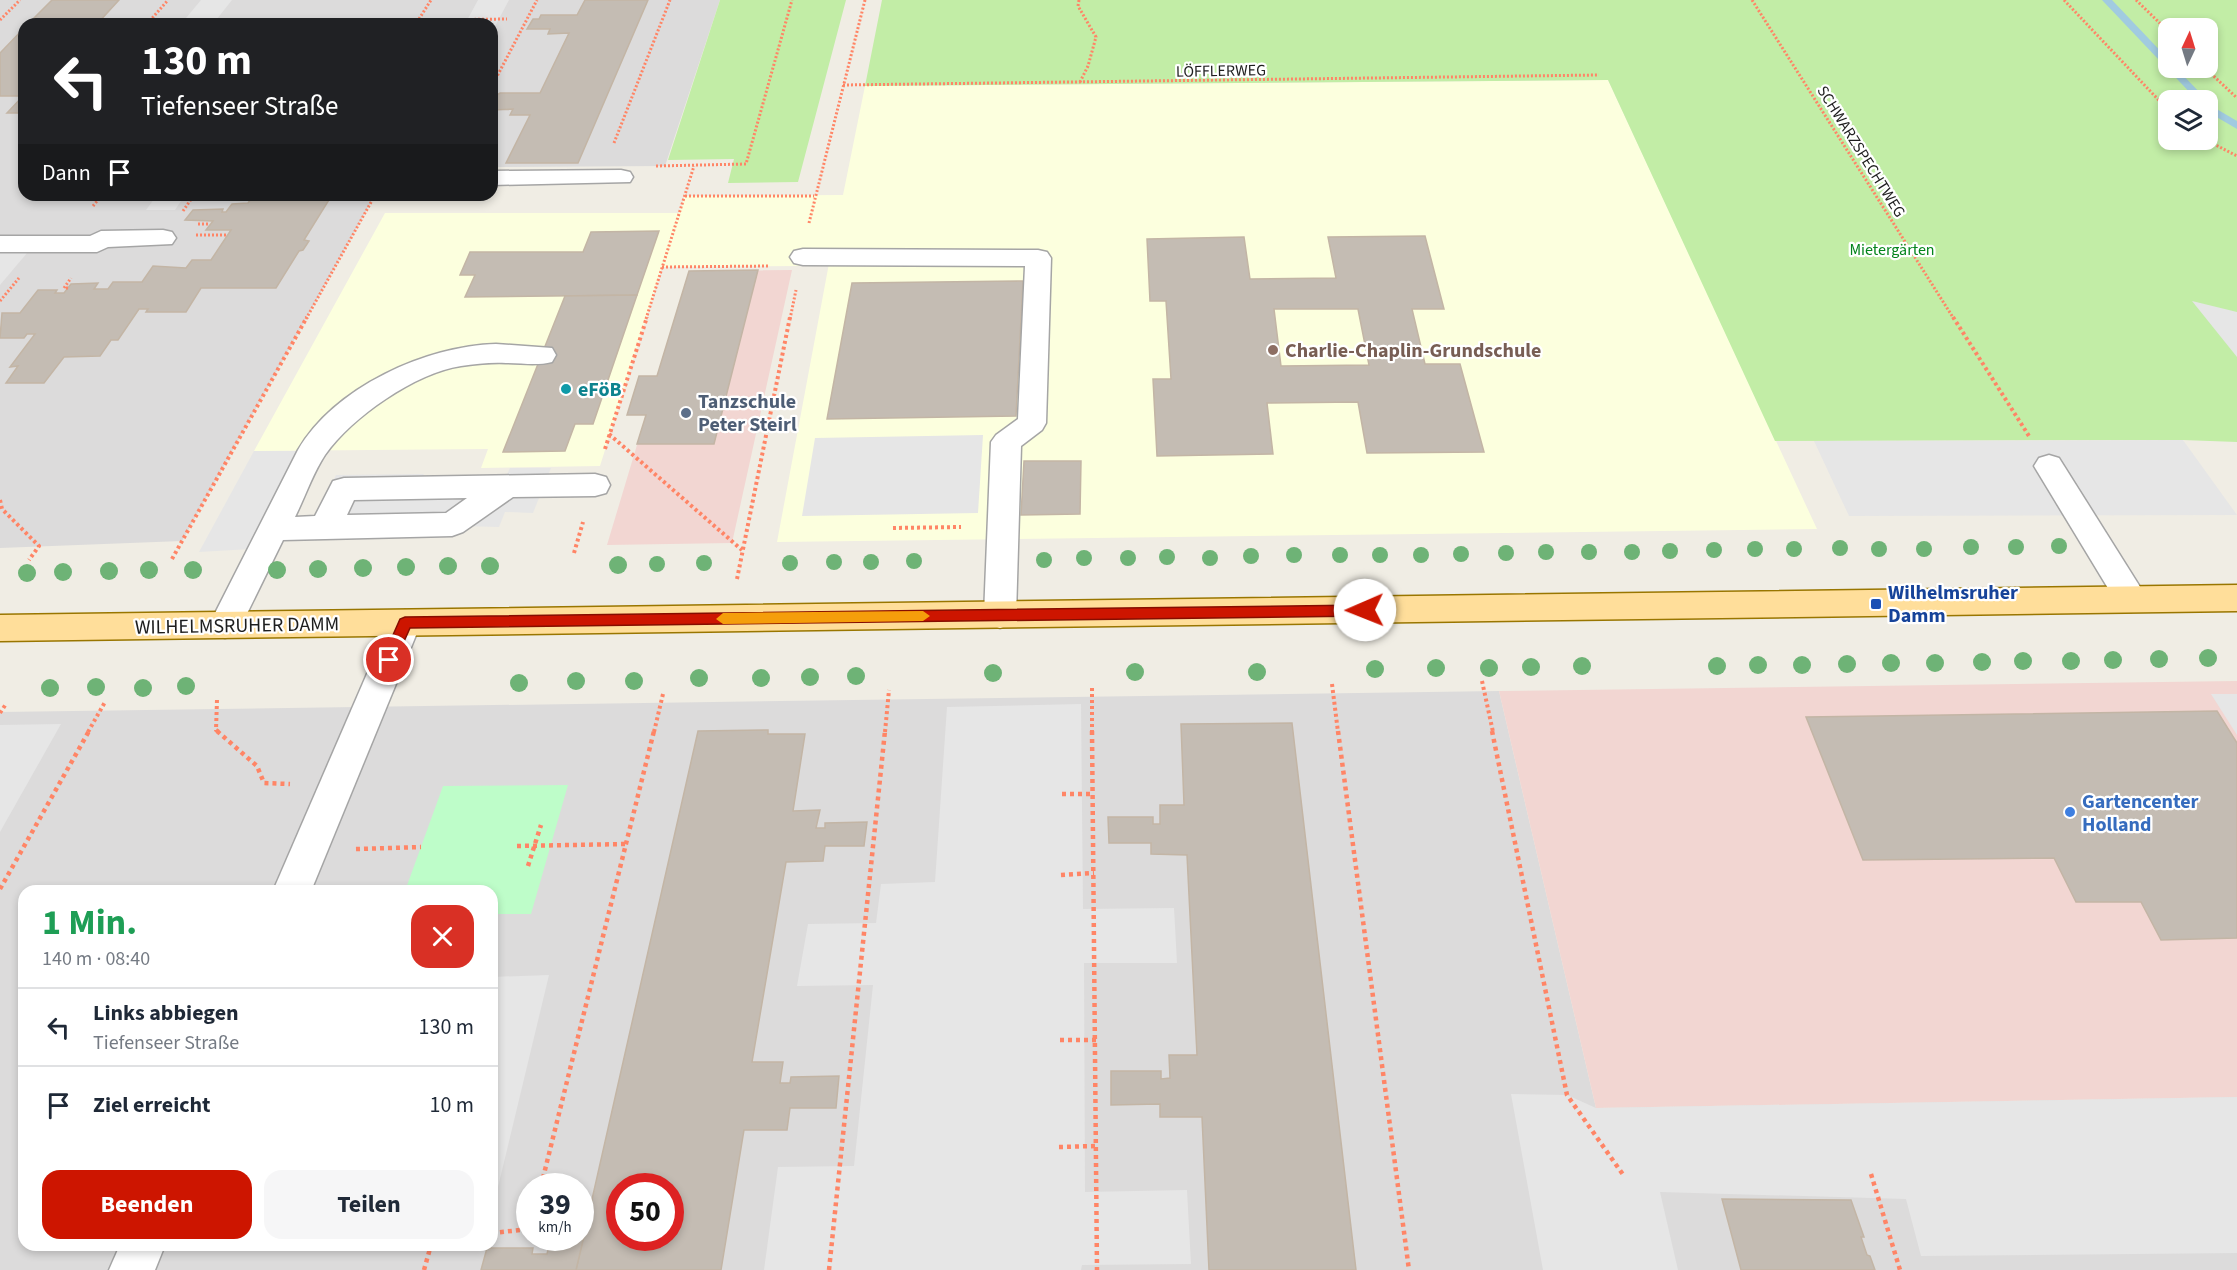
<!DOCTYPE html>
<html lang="de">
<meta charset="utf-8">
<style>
body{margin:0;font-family:"Source Sans 3",sans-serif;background:#f6f6f7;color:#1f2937;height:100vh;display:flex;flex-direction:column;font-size:22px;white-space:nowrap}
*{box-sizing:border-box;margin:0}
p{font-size:20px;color:#747a83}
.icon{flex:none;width:33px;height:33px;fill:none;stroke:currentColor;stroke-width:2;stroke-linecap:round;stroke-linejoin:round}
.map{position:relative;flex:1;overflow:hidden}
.drawer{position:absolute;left:18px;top:885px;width:480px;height:366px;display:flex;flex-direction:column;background:#fff;border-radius:18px;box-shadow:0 3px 9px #0003}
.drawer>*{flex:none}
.banner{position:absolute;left:18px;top:18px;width:480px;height:183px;border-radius:18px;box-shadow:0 3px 9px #0003;background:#202124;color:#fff;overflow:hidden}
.needle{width:39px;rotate:4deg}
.tools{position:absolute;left:2158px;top:18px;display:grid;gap:12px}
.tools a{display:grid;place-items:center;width:60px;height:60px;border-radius:12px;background:#fff;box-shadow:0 3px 9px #0003;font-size:30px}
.speed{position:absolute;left:516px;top:1173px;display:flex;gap:12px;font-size:30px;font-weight:700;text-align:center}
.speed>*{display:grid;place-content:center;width:78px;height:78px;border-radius:50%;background:#fff;box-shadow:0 3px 9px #0003;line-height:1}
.speed small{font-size:15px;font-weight:400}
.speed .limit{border:9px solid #d22;background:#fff;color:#111}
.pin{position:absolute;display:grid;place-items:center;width:51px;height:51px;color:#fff;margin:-26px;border:3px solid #fff;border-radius:50%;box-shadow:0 2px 6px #0007}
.me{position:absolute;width:66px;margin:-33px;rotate:269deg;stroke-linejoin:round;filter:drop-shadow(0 0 4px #0008)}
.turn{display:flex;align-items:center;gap:21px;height:126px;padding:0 24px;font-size:27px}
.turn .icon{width:78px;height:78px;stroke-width:2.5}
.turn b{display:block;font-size:42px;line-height:51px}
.then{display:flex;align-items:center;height:57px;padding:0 24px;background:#0003;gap:12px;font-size:22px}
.round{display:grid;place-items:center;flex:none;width:63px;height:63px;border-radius:18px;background:#f6f6f7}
.head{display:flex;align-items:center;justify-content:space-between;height:102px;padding:0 24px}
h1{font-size:36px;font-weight:700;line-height:45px;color:#1e9e55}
.primary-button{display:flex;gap:12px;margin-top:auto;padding:12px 24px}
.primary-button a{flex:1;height:69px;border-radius:18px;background:#cd1500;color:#fff;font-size:24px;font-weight:700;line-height:69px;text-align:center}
.primary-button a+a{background:#f6f6f7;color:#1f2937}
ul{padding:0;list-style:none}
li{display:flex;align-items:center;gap:18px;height:78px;padding:0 24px;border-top:2px solid #e0e1e3}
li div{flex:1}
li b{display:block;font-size:22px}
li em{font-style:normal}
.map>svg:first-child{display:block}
</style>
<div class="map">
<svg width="2237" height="1270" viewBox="0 0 2237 1270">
<rect width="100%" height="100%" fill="#f0ede4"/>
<g fill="#dcdbdb" fill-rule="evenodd">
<polygon points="0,0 720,0 665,166 492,167 492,24 24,24 24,195 375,195 182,541 0,548"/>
<path d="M1499,691l97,417 641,-11v173h-2237v-558zM24,891h468v354h-468zM530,1186h50v52h-50zM620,1186h50v52h-50z"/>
</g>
<g fill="#f2d6d2">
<polygon points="792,270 732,543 607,545 646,415 627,415 639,376 657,376 689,271"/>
<polygon points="2237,681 2237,1097 1596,1108 1499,691"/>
</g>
<polygon fill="#fcffde" points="1608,80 1817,529 777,542 830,258 803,257 801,266 662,267 600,466 481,468 488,449 254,451 385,213 679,213 685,196 843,195 865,86"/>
<g fill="#c2eda6" fill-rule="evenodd">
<polygon points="720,0 846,0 798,182 728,183 734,159 668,160"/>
<path d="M882,0h1355v442l-54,-2 -408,1 -167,-361 -743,6zM2169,28h39v40h-39zM2169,100h39v40h-39z"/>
</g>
<polygon fill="#befdc9" points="568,785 531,914 492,914 492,891 405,891 443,786"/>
<g fill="#e6e6e6">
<polygon points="201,0 232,0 213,24 181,24"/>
<polygon points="478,0 509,0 492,32 492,24 465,24"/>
<polygon points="157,195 185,195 175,210 146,210"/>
<polygon points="0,253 27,253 0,285"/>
<polygon points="2192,301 2237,312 2237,357"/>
<polygon points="983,435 978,513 802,516 815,438"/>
<polygon points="2183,440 2237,515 1849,516 1814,441"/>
<polygon points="254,451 300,451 251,549 199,552"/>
<polygon points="510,468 551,468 533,513 505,512 499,527 459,526 306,537 336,475 423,474 434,484 502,485"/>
<polygon points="2211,694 2237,694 2237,735"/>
<polygon points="1081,704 1083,909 1174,908 1177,963 1084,963 1085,1192 1187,1190 1191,1264 1082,1265 1081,1270 764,1270 778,1167 854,1166 873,985 797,986 808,924 876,923 881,884 935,882 947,707"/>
<polygon points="61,724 0,832 0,725"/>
<polygon points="549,975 492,1212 492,977"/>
<polygon points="1511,1094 1567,1095 1596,1108 2237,1097 2237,1253 1921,1256 1906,1199 1660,1192 1678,1270 1543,1270"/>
</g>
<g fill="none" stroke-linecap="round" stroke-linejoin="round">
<g fill="#a1cbe0" fill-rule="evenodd">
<polygon points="2102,0 2112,0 2169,60 2169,68 2176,68 2207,100 2197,100"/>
<polygon points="2208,104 2237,121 2237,129 2208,112"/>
</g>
</g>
<g fill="#c4bcb3" stroke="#c3b5a5" stroke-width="1.5" fill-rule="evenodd">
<polygon points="52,0 119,0 97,24 28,24"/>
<polygon points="585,0 648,0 578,163 506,163 530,115 510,115 513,109 492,110 492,98 500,93 540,93 569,33 548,34 550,29 527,29 533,19 539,19 541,15 577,15"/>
<polygon points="24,28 24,96 0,96 0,53"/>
<polygon points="23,96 24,113 7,113"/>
<polygon points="254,195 332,195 304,240 309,241 303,250 299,251 276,288 201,288 186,312 146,312 148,309 139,309 118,340 111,340 100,356 64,357 44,383 6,383 18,366 10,367 35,334 27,334 24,338 0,338 2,313 20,313 38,290 57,290 55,293 64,293 71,284 98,283 94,289 108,289 113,282 142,282 153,266 186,268 192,260 211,260 231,230 206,230 213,221 185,220 193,210 223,209 222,212 226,212 232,204 248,203"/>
<polygon points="659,231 637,295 465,297 475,275 460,275 470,252 583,252 591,232"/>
<path d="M1425,236l19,73h-32l13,55h35l24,88 -117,1 -9,-51 -91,1 6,51 -116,2 -4,-77h18l-5,-78h-16l-3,-62 97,-2 6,42 86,-1 -8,-41zM1274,309h84l11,56 -88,1z"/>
<polygon points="758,270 714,444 637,444 646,415 627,415 639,376 657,376 689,271"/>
<polygon points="1023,281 1016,416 827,419 852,283"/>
<polygon points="637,295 593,424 575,424 565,451 503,452 565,296"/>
<polygon points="1024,461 1081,461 1080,514 1021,515"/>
<polygon points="2217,711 2237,743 2237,938 2161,940 2141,902 2076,902 2054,858 1863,860 1806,717"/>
<polygon points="1292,723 1356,1270 1209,1270 1202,1117 1160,1117 1160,1104 1111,1105 1111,1071 1161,1071 1161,1079 1170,1078 1169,1055 1197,1055 1187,855 1151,854 1151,843 1109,843 1108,817 1153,817 1153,824 1160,824 1160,805 1184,805 1181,724"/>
<path d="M768,730v4h37l-12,77 27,-1 -4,18h9v-5l42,-1 -3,24h-39l-2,15 -37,1 -34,200h31l-3,21h10l1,-6 48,-1 -3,32h-46l-3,22h-43l-23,140h-145l122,-539zM620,1186h50v52h-50z"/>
<polygon points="1722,1199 1851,1200 1864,1237 1861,1237 1867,1255 1870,1256 1875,1270 1741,1270"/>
<polygon points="580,1228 586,1228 576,1270 481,1270 487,1248 533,1248 532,1254 547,1254 551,1238 580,1238"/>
</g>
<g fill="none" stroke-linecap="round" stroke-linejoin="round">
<g stroke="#a5a5a5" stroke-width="3">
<g id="minor">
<polygon points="621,170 630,172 633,177 630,182 492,185 492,171"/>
<polygon points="163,230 172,232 176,238 172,244 108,247 97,252 0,252 0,236 90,236 101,231"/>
<polygon points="803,249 1038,250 1047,252 1051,258 1046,423 1042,430 1021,446 1016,615 1012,624 1000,628 988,624 984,615 991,442 996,435 1018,419 1025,266 803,265 794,263 790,257 794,251"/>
<path d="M496,344l56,4 4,7 -4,7c-15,4 -30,1 -46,1 -15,-1 -30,1 -45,3 -46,7 -109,51 -136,89 -12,18 -20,42 -30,62l20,-1 18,-35 11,-3 251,-4 11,3 4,8 -4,8 -11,3 -82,1 -50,35 -11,4 -169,4 -46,94 -12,4 -12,-4 -4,-9 89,-175c37,-63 128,-104 198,-106zM467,498l-21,15 -99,2 7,-15z"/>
<polygon points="2049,455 2059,458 2142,590 2147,599 2142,608 2131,612 2120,608 2034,466 2039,458"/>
<polygon points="405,610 417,614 421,623 311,891 273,891 389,623 393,614"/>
<polygon points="120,1245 165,1245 155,1270 109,1270"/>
</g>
</g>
<g stroke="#997600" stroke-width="3">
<polygon id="major" points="2237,585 2237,611 0,641 0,615"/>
</g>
<g stroke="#ff8566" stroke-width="3" stroke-dasharray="2 2" stroke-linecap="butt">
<polyline points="1079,0 1078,6 1096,37 1088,66 1080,82"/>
<polyline points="1752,0 1954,319"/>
<polyline points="2064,0 2169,111"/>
<polyline points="2136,0 2169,32"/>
<polyline points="419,19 431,0"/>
<polyline points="0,20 20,0"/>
<polyline points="170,23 507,19"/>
<polyline points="147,24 168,0"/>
<polyline points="2205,68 2237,98"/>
<polyline points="843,85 1599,75"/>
<polyline points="492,86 537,0"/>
<polyline points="2206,140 2237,156"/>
<polyline points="614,143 670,0"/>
<polyline points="656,166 746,164 792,0"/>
<polyline points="685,196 814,196"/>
<polyline points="93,206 102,195"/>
<polyline points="183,211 194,195"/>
<polyline points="809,223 865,0"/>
<polyline points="198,224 210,224"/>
<polyline points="196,235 228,235"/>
<polyline points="662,267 770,266"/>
<polyline points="68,288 64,288 71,278"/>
<polyline points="0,301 19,278"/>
<polyline points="306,319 375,195"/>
<polyline points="646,319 694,166"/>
<polyline points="790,319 796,290"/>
</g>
<g stroke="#ff8566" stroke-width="4" stroke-dasharray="3 3" stroke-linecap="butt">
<polyline points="1953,317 2029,436"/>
<polyline points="609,434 742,550"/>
<polyline points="605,449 647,317"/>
<polyline points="0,500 2,509 39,546 29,560"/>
<polyline points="893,528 961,527"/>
<polyline points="574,553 583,522"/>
<polyline points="172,559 307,317"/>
<polyline points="737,579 790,317"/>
<polyline points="1482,681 1493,732"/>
<polyline points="1332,684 1338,732"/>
<polyline points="1092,688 1092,732"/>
<polyline points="217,700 216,730 219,732"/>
<polyline points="0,713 6,704"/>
<polyline points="88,732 105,702"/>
<polyline points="654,732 663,694"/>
<polyline points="885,732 889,690"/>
</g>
<g stroke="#ff8566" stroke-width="4.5" stroke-dasharray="4 4" stroke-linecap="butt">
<polyline points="217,731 257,766 264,783 290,784"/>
<polyline points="1092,731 1097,1270"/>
<polyline points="1338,731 1409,1270"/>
<polyline points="1492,731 1567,1095 1624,1176"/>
<polyline points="1062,794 1093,794"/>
<polyline points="517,846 626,844"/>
<polyline points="356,849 421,847"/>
<polyline points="528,866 541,825"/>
<polyline points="1061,875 1094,873"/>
<polyline points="0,889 89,731"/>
<polyline points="1060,1040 1096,1040"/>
<polyline points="1059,1147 1096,1146"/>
<polyline points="1871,1174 1900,1270"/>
<polyline points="541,1186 654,731"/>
<polyline points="492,1233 530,1229"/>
<polyline points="424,1270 431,1245"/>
<polyline points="829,1270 885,731"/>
</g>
<use href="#minor" fill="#fff" fill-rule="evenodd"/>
<use href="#major" fill="#ffde9a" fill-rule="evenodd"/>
</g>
<g fill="#6eb376">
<circle cx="2059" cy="546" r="8"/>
<circle cx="1971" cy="547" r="8"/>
<circle cx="2016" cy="547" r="8"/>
<circle cx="1840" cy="548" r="8"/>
<circle cx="1755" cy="549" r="8"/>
<circle cx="1794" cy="549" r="8"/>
<circle cx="1879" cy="549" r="8"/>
<circle cx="1924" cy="549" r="8"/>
<circle cx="1714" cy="550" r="8"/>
<circle cx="1670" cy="551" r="8"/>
<circle cx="1546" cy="552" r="8"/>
<circle cx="1589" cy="552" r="8"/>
<circle cx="1632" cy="552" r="8"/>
<circle cx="1506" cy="553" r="8"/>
<circle cx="1461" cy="554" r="8"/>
<circle cx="1294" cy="555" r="8"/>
<circle cx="1340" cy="555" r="8"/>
<circle cx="1380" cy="555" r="8"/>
<circle cx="1421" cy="555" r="8"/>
<circle cx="1251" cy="556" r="8"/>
<circle cx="1167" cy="557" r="8"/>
<circle cx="1084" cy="558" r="8"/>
<circle cx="1128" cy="558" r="8"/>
<circle cx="1210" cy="558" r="8"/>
<circle cx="1044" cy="560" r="8"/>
<circle cx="914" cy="561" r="8"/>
<circle cx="834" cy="562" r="8"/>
<circle cx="871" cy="562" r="8"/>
<circle cx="704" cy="563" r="8"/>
<circle cx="790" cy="563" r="8"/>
<circle cx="657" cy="564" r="8"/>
<circle cx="618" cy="565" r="9"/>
<circle cx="448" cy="566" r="9"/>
<circle cx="490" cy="566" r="9"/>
<circle cx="406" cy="567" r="9"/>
<circle cx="363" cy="568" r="9"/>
<circle cx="318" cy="569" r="9"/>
<circle cx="149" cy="570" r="9"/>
<circle cx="193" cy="570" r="9"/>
<circle cx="277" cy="570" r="9"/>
<circle cx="109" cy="571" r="9"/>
<circle cx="63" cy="572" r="9"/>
<circle cx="27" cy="573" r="9"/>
<circle cx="2208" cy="658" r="9"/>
<circle cx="2159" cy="659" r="9"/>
<circle cx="2113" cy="660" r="9"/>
<circle cx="2023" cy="661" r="9"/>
<circle cx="2071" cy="661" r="9"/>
<circle cx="1982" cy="662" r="9"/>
<circle cx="1891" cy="663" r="9"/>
<circle cx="1935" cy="663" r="9"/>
<circle cx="1847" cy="664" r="9"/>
<circle cx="1758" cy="665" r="9"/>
<circle cx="1802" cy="665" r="9"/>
<circle cx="1582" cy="666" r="9"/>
<circle cx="1717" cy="666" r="9"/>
<circle cx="1531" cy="667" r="9"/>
<circle cx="1436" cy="668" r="9"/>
<circle cx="1489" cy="668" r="9"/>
<circle cx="1375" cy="669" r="9"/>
<circle cx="1135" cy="672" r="9"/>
<circle cx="1257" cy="672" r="9"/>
<circle cx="993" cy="673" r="9"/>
<circle cx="856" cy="676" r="9"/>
<circle cx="810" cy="677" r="9"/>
<circle cx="699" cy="678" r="9"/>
<circle cx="761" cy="678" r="9"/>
<circle cx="576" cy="681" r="9"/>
<circle cx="634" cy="681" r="9"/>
<circle cx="519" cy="683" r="9"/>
<circle cx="186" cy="686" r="9"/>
<circle cx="96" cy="687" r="9"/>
<circle cx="50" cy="688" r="9"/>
<circle cx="143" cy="688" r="9"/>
</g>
<polygon fill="#cd1500" stroke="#850e00" stroke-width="1.5" points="1365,605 1371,610 1365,616 410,628 394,664 389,666 382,660 400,619 405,617"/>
<polygon fill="#f59e0b" points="923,611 930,616 923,621 723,624 716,619 723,613"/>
<circle fill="#8d6e63" stroke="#fff" stroke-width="2" cx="1273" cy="350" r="6"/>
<circle fill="#0f9aa8" stroke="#fff" stroke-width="2" cx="566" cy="389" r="6"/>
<circle fill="#5c6f8a" stroke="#fff" stroke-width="2" cx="686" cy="413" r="6"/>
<rect fill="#1a4fb4" stroke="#fff" stroke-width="2" x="1870" y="598" width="12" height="12" rx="3"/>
<circle fill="#3f7fe0" stroke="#fff" stroke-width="2" cx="2070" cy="812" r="6"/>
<g text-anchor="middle" stroke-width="4.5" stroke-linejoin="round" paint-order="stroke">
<g font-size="16" fill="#1e1e1e" stroke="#fff">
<text transform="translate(1221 70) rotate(-1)" y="6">LÖFFLERWEG</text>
<text transform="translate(1862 151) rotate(58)" y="6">SCHWARZSPECHTWEG</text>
</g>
<g font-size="16" fill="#04841c" stroke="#fff">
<text x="1892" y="255">Mietergärten</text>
</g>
<g font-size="20" font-weight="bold" fill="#785e54" stroke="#fff" text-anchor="start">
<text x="1285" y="357">Charlie-Chaplin-Grundschule</text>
</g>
<g font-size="20" font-weight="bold" fill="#0d838f" stroke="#fff" text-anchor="start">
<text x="578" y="396">eFöB</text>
</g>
<g font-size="20" font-weight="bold" fill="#4e5e75" stroke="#fff" text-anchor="start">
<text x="698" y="408">Tanzschule<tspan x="698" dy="23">Peter Steirl</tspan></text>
</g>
<g font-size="20" font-weight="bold" fill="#164399" stroke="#fff" text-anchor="start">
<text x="1888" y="599">Wilhelmsruher<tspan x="1888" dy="23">Damm</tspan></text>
</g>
<g font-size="20" fill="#1e1e1e" stroke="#fff">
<text transform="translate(237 625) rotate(-1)" y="7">WILHELMSRUHER DAMM</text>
</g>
<g font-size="20" font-weight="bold" fill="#366cbe" stroke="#fff" text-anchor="start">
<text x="2082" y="808">Gartencenter<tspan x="2082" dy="23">Holland</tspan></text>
</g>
</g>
</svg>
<div class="tools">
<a><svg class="needle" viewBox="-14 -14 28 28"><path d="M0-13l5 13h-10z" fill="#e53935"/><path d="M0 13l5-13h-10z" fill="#747a83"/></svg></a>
<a><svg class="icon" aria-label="layers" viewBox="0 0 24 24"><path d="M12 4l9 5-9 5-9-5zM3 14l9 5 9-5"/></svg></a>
</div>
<div class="speed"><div>39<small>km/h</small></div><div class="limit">50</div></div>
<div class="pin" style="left:389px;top:660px;background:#d93025"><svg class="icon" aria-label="arrive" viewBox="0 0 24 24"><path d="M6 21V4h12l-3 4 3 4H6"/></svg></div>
<svg class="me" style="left:1365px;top:610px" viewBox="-20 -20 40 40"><circle r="19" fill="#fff"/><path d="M0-13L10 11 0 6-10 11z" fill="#cd1500"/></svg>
<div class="banner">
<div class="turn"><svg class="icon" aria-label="left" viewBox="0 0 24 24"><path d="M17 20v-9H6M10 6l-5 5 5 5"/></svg><div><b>130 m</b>Tiefenseer Straße</div></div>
<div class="then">Dann<svg class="icon" aria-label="arrive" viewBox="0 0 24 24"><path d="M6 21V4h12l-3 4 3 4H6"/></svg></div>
</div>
<section class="drawer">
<div class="head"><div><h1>1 Min.</h1><p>140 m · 08:40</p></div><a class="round" style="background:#d93025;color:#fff"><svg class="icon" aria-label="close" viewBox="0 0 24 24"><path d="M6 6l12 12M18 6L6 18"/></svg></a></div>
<ul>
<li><svg class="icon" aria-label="left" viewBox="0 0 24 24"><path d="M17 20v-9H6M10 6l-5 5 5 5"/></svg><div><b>Links abbiegen</b><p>Tiefenseer Straße</p></div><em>130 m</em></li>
<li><svg class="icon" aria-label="arrive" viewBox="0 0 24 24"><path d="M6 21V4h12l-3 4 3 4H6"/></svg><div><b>Ziel erreicht</b></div><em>10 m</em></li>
</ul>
<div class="primary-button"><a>Beenden</a><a>Teilen</a></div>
</section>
</div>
